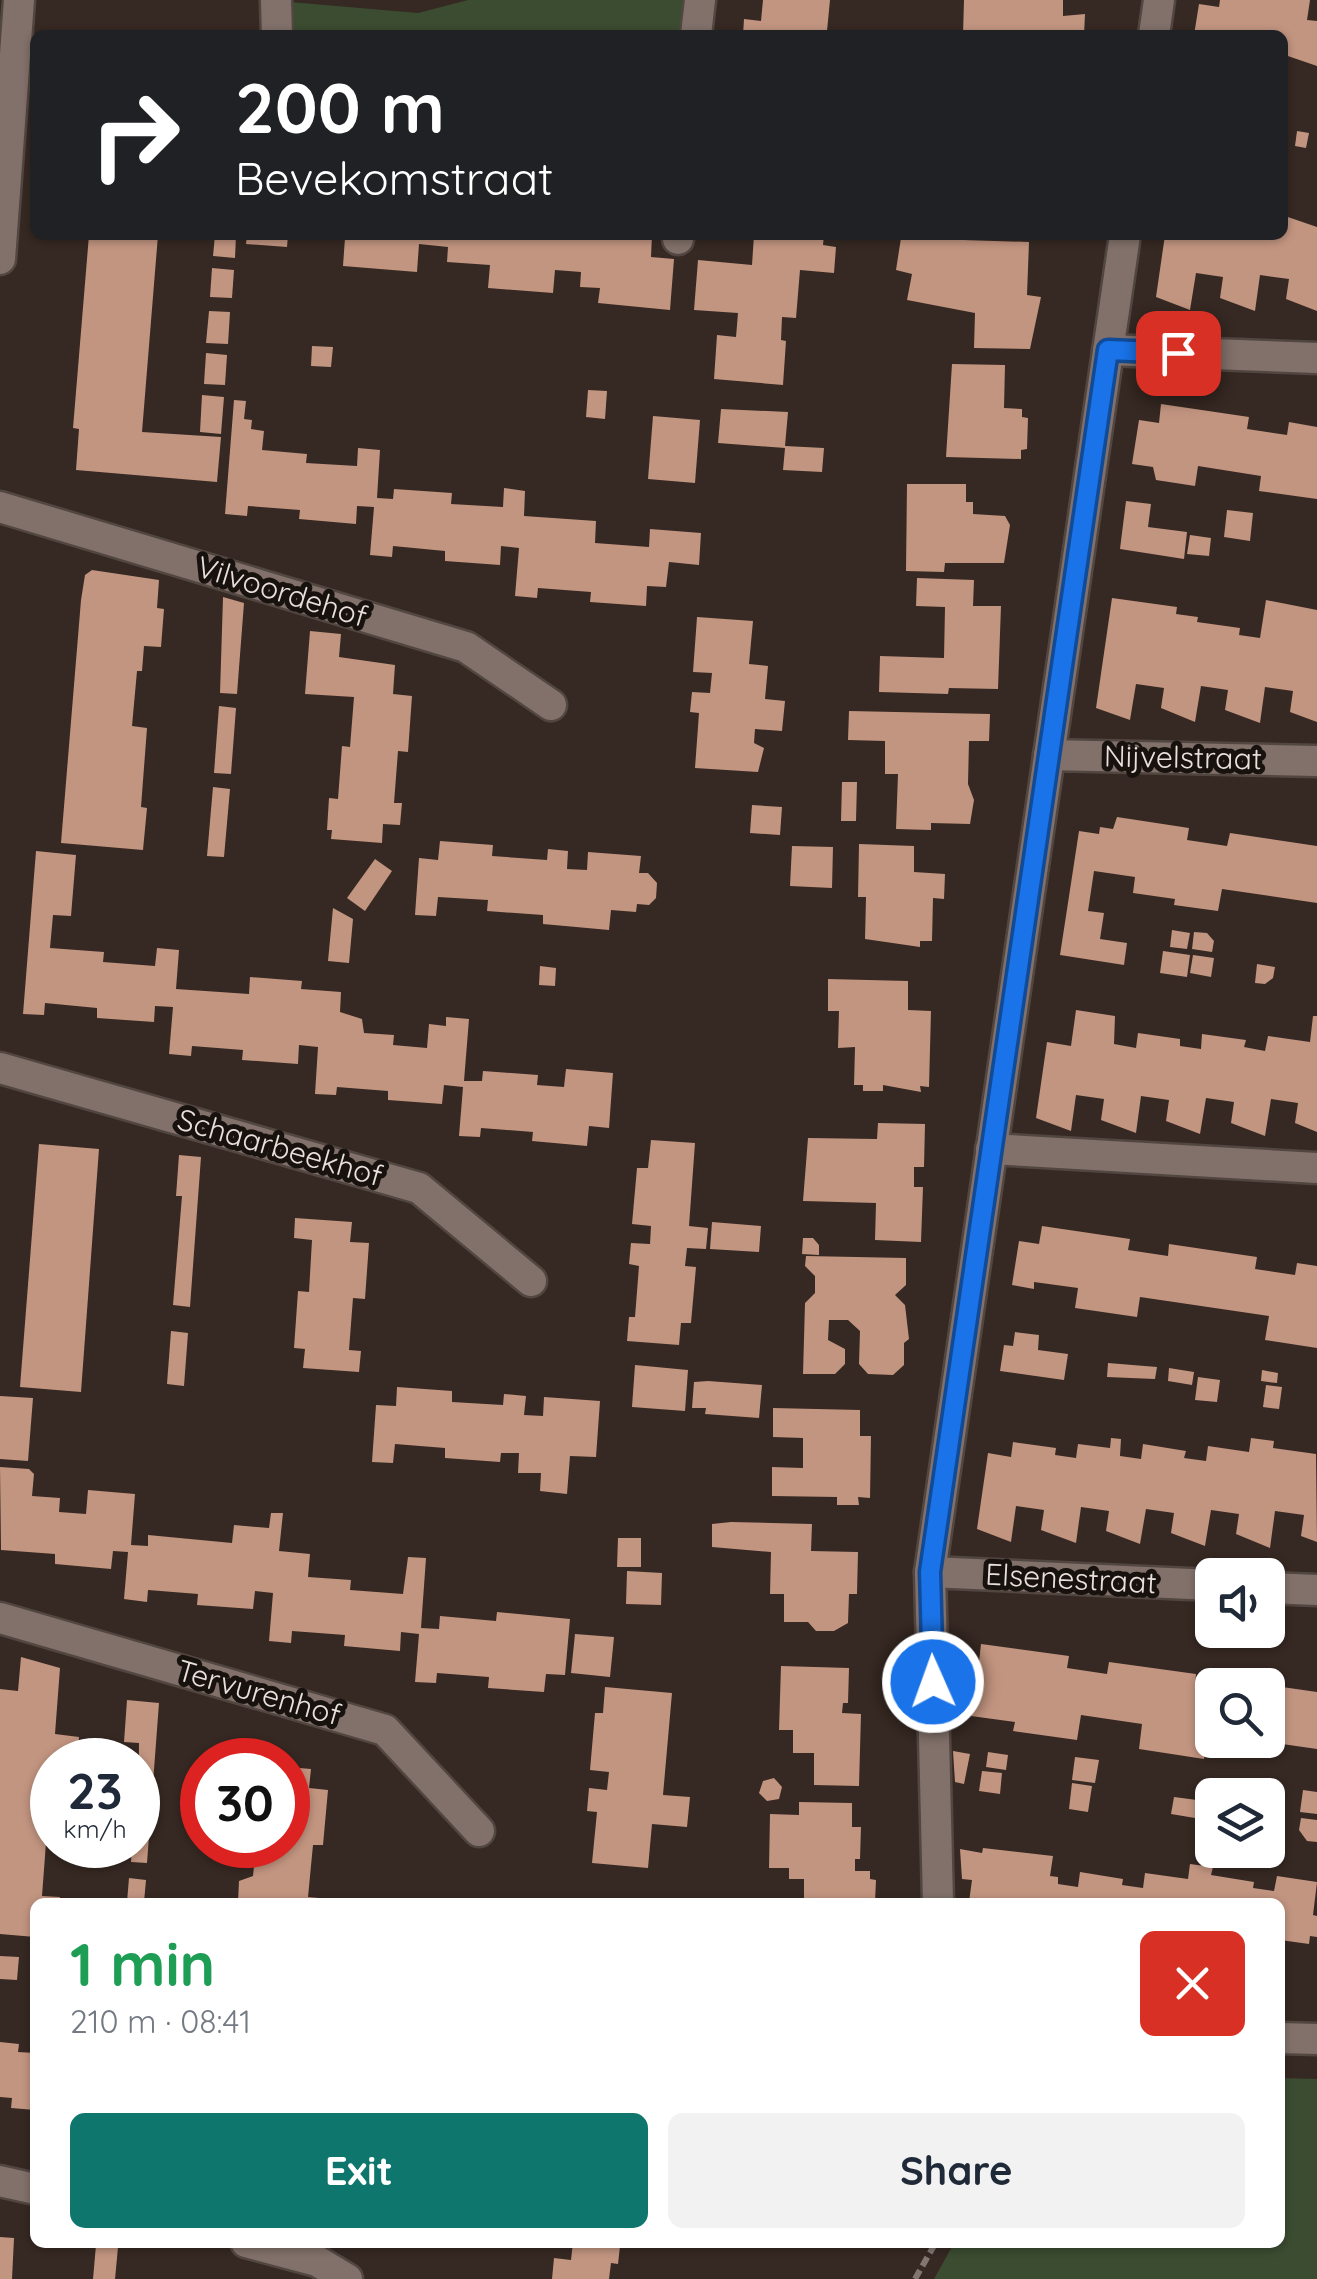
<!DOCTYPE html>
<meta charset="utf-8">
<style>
body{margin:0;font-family:Quicksand,sans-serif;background:#f2f2f3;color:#1f2937;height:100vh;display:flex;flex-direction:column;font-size:38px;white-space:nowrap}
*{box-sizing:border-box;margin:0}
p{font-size:32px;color:#747a83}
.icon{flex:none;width:55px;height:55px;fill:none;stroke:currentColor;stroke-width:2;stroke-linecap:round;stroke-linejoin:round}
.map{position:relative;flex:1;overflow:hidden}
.side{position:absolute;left:30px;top:1898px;width:1255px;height:350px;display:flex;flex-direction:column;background:#fff;border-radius:15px;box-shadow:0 2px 8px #0004}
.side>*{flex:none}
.banner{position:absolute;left:30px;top:30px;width:1258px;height:210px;border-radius:15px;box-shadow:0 2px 8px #0004;background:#202124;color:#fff;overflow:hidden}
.tools{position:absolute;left:1195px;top:1558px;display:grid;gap:20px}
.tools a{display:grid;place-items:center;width:90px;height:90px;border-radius:15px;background:#fff;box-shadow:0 2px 8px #0004;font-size:50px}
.speed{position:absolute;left:30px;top:1738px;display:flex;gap:20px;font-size:50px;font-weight:700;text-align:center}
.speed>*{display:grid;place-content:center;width:130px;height:130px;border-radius:50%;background:#fff;box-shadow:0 2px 8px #0004;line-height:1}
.speed small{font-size:25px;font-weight:400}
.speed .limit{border:15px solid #d22;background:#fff;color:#111}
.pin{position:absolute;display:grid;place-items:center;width:85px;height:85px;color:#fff;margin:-42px;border-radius:20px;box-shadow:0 5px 15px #0006}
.me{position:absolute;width:110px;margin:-55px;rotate:358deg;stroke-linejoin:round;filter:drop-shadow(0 0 8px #0008)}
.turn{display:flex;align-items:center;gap:35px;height:210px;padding:0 40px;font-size:45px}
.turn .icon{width:130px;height:130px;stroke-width:2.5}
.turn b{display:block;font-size:70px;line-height:85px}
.round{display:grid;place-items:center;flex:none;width:105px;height:105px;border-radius:15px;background:#f2f2f3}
.headline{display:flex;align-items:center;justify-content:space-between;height:170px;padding:0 40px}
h1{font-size:60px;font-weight:800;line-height:75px;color:#1e9e55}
.cta{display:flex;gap:20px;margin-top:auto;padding:20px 40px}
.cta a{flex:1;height:115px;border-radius:15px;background:#0f766e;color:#fff;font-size:40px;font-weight:800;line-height:115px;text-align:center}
.cta a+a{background:#f2f2f3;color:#1f2937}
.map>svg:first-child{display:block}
</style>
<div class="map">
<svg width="1317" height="2279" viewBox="0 0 1317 2279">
<rect width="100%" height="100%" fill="#362822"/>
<g fill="#3b4c31">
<polygon points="468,0 686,0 683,35 294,35 290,2 418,13"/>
<polygon points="1280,2078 1317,2079 1317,2279 934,2279 954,2243 1280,2242"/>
</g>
<g fill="#c29580">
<polygon points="763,0 830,0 827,31 743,35 744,19 761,21"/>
<polygon points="964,0 1063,0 1063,16 1085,14 1084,35 963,35"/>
<polygon points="1220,0 1310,0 1307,20 1317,21 1317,66 1282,54 1282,35 1194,35 1199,4 1219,7"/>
<polygon points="1297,131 1309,133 1306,148 1295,146"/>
<polygon points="1282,215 1317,227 1317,311 1286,299 1289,279 1260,275 1255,311 1220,298 1223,277 1196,273 1190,310 1156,297 1165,235 1282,235"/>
<polygon points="89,235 158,235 142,432 221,437 217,482 76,470 79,429 73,428"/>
<polygon points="215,235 236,235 235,258 213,256"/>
<polygon points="247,235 288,235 287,247 246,244"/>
<polygon points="337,235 652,235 651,257 674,259 670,310 598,303 600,288 580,287 581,272 555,270 553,293 488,288 490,265 447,262 448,247 419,244 417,272 343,266 345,238"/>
<polygon points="754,235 824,235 823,245 836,247 834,273 800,270 796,318 782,317 781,340 786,341 783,385 714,379 717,335 736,337 738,313 694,310 698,260 752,265"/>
<polygon points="901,238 1029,242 1027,295 1041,297 1030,349 974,348 975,313 907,300 912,274 896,270"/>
<polygon points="212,268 234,270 232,298 210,297"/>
<polygon points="209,311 230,312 228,344 206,343"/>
<polygon points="312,346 333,347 331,367 311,366"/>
<polygon points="206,353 227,355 225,385 204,384"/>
<polygon points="952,364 1005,365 1004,408 1022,409 1022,417 1028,418 1027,449 1021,450 1021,459 946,457"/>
<polygon points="588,390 607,391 605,419 586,417"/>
<polygon points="202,395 224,397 221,434 200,432"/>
<polygon points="234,400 246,401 244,419 252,420 251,429 264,431 262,450 307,454 306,463 357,466 358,448 380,450 377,498 393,499 394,489 452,493 451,504 503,507 504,488 525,491 524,516 596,521 595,543 649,547 650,529 701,533 699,565 669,562 666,587 647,586 646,606 590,602 591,592 538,588 537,598 515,596 519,548 501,546 500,565 445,561 445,551 393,546 392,557 370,555 374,507 357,506 356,524 299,519 300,510 248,506 247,516 225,514"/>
<polygon points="1161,404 1249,417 1247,429 1287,435 1289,422 1317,427 1317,499 1259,491 1261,476 1198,466 1195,486 1156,480 1153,467 1132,464 1139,420 1159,423"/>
<polygon points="721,409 788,412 785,446 824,448 822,472 783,470 785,448 718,443"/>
<polygon points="653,416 700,420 695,483 648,479"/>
<polygon points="907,484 966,484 966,502 973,502 973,514 1005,516 1010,525 1004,563 945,563 944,572 906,571"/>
<polygon points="1126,501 1151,504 1148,527 1187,532 1184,559 1120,549"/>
<polygon points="1227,510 1253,513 1250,541 1224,537"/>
<polygon points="1190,535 1211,538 1209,556 1187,554"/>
<polygon points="92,570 159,580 157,608 164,609 161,647 144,646 142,671 137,671 132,726 147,728 141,807 147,808 143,850 61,843 81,600 85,575"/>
<polygon points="917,578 974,580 973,606 1001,606 998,689 949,688 948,694 879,692 880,656 944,658 945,607 916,606"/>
<polygon points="223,597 244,603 237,694 220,693"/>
<polygon points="1112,598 1177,607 1176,614 1198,617 1197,622 1240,628 1239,635 1260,638 1266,600 1317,610 1317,722 1290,712 1293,691 1265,687 1260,723 1225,710 1228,690 1201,686 1195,722 1161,708 1164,688 1136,684 1130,720 1096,708"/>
<polygon points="697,617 753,621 749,664 768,666 765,699 785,701 782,731 755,729 754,743 764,748 758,772 695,768 699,713 690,712 692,692 710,693 712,673 693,672"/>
<polygon points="310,631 341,634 339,657 395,665 393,694 412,696 408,752 398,751 394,803 402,803 400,825 383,824 382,843 331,839 332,830 327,830 329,798 338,799 342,746 350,747 354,697 305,694"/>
<polygon points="219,706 236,708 231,774 214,773"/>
<polygon points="849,711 990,714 989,741 969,741 968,784 974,800 970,824 931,823 931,830 896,829 898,774 885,774 885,741 848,740"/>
<polygon points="842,782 857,782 856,821 841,821"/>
<polygon points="213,787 230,789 224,857 207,856"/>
<polygon points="752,805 782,807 780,835 750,833"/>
<polygon points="1117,817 1189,828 1187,840 1227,846 1230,833 1317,846 1317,903 1222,889 1218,911 1174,905 1175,899 1133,893 1135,877 1094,871 1088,911 1104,913 1100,939 1127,943 1124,965 1060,955 1079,831 1099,834 1100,827 1113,829"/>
<polygon points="440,841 493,845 492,856 547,860 548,849 568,851 567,869 587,870 588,852 641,856 639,873 648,873 657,883 656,898 649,905 637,904 636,912 611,910 609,930 543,924 543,915 487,911 488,900 438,897 436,916 415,915 419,858 438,860"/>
<polygon points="859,844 914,846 914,872 945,874 944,899 933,898 932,941 920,941 920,947 865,939 866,897 858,897"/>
<polygon points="792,846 833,847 832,888 790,886"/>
<polygon points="36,851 76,855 71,916 53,915 50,948 104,952 103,962 155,966 157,948 179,950 176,989 249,994 250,977 302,981 301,989 341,992 340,1012 362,1019 364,1033 394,1035 393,1045 427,1048 429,1024 446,1026 446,1017 469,1019 464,1081 482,1081 483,1071 538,1075 537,1085 564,1087 566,1069 613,1073 609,1128 589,1126 587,1146 532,1141 533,1132 481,1128 480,1137 459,1136 463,1087 444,1085 442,1104 388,1100 388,1091 337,1087 336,1095 315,1094 318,1047 299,1045 298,1064 242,1060 243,1050 192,1046 191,1056 169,1054 173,1007 155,1006 154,1022 97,1018 97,1008 45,1003 44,1015 23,1014"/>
<polygon points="375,859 392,871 365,911 347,898"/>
<polygon points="333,908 353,919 349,963 328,961"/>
<polygon points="1172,930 1190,933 1187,949 1170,947"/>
<polygon points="1194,932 1207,933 1214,941 1212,952 1192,949"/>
<polygon points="1163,951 1190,955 1187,977 1160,973"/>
<polygon points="1193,955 1214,958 1211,977 1190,973"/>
<polygon points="1257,964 1275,967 1273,978 1265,984 1255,983"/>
<polygon points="540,966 556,968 555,986 539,985"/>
<polygon points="828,979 908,981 908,1010 931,1011 929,1087 920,1086 921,1092 883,1085 883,1091 863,1091 863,1085 854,1085 855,1047 838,1048 839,1011 828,1011"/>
<polygon points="1076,1010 1115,1016 1114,1044 1136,1048 1138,1033 1180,1039 1180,1046 1201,1049 1202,1034 1246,1040 1244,1047 1265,1051 1268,1036 1310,1042 1313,1016 1317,1016 1317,1132 1295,1123 1298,1103 1271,1099 1265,1136 1231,1123 1234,1102 1206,1098 1200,1134 1166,1121 1169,1100 1141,1096 1136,1133 1101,1120 1104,1099 1076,1095 1071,1131 1036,1118 1047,1042 1071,1046"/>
<polygon points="878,1123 925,1124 924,1167 914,1167 914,1187 923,1187 921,1242 875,1240 876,1203 803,1201 808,1138 877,1139"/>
<polygon points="651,1140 695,1143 689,1226 708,1228 706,1249 687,1248 685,1266 696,1267 691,1323 681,1323 679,1345 627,1341 629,1317 635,1317 639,1266 629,1264 631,1243 650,1244 651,1226 632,1224 637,1168 648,1168"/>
<polygon points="39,1144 99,1149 81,1392 20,1387"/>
<polygon points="179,1155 201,1157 190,1307 173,1305 182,1196 176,1196"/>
<polygon points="295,1218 352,1222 350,1242 369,1243 365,1299 353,1298 349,1350 361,1351 359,1372 303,1368 305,1349 294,1348 298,1291 309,1292 312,1240 294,1238"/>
<polygon points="712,1222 761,1226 759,1252 710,1249"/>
<polygon points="1042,1226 1130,1239 1128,1250 1168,1256 1169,1244 1257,1257 1255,1269 1295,1275 1297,1263 1317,1266 1317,1348 1265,1340 1269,1316 1140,1297 1137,1317 1075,1308 1078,1288 1034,1282 1034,1289 1012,1285 1019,1241 1039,1244"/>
<polygon points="803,1238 813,1238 819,1245 819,1255 802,1254"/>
<polygon points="806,1256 906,1258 906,1285 895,1295 905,1305 909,1339 904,1343 904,1365 893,1375 868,1374 859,1364 860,1331 848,1320 829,1320 828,1340 845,1349 845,1364 835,1374 803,1374 805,1303 815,1293 815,1276 805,1266"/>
<polygon points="171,1331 188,1333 184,1386 167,1384"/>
<polygon points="1015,1332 1039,1335 1038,1350 1068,1354 1064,1380 1000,1371 1004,1345 1013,1346"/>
<polygon points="1108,1363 1157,1367 1155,1379 1107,1377"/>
<polygon points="635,1365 688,1370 685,1411 632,1407"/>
<polygon points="1169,1368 1194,1372 1192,1385 1168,1381"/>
<polygon points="1262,1370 1278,1373 1277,1383 1261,1381"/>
<polygon points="1198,1377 1220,1380 1217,1402 1195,1400"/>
<polygon points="708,1381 762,1385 759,1418 705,1414 706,1408 692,1408 694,1382"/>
<polygon points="1266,1385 1282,1387 1279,1409 1263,1407"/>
<polygon points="397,1387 452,1391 452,1402 503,1405 504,1394 526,1396 524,1415 543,1416 544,1397 600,1401 596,1457 570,1456 567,1494 540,1491 541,1473 518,1473 519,1453 501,1453 500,1462 445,1458 445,1448 395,1444 393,1463 372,1462 376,1405 396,1406"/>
<polygon points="0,1396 33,1398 28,1461 0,1459"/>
<polygon points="773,1408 860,1410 860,1436 871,1436 870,1498 858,1497 859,1505 837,1505 837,1497 772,1496 772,1467 803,1468 803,1438 773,1437"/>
<polygon points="1111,1438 1121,1439 1120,1456 1141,1459 1143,1444 1186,1451 1184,1458 1206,1461 1208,1446 1249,1452 1251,1438 1274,1441 1273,1448 1316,1454 1317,1542 1301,1536 1304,1515 1275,1511 1270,1548 1236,1534 1239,1514 1211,1510 1205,1546 1171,1533 1174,1513 1146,1509 1140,1544 1106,1531 1109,1511 1081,1507 1076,1543 1041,1530 1044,1510 1016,1506 1011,1542 977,1529 988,1453 1011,1457 1013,1442 1056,1448 1055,1455 1076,1458 1078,1444 1110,1448"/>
<polygon points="0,1467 29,1469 34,1474 32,1496 60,1498 59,1512 86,1514 88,1490 135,1494 131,1545 148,1546 148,1535 232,1543 234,1525 269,1528 271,1513 283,1513 279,1551 310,1554 308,1577 351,1580 350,1590 403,1594 408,1557 426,1558 421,1628 439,1629 440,1616 496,1621 497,1612 570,1619 565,1675 546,1674 544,1692 488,1688 489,1677 437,1673 436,1683 415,1682 419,1634 401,1632 400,1651 344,1646 345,1635 292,1631 291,1643 269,1641 273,1593 255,1591 253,1609 197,1605 198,1594 148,1590 147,1602 124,1599 128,1552 113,1551 111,1569 55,1564 55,1554 1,1550"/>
<polygon points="731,1522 812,1524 811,1551 858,1552 857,1594 849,1594 848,1623 834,1631 816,1631 808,1622 784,1622 784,1594 770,1594 771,1552 712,1547 712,1524"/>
<polygon points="618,1538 641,1538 641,1567 617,1567"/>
<polygon points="627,1571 662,1573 661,1605 626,1604"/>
<polygon points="575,1634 614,1637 610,1677 571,1673"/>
<polygon points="981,1644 1069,1656 1067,1668 1107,1674 1109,1662 1196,1674 1195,1687 1212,1689 1212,1734 1208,1734 1204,1759 1139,1749 1142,1724 1081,1715 1077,1740 1013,1731 1015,1722 971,1716 973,1706 952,1703 958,1659 979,1662"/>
<polygon points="21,1657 60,1668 55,1734 79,1737 77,1760 52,1760 52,1816 48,1816 42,1896 60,1897 59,1902 35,1902 35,1937 0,1934 0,1689 18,1691"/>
<polygon points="781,1666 849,1668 848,1703 843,1703 842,1713 861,1714 859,1786 814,1785 814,1753 793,1753 793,1730 779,1730"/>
<polygon points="1268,1685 1317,1692 1317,1749 1268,1742"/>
<polygon points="605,1687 672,1693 663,1795 690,1797 687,1827 652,1824 648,1868 592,1863 597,1812 587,1811 589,1788 607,1790 609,1772 590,1770 595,1713 603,1713"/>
<polygon points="127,1700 159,1703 147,1863 131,1862 132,1845 138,1845 139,1743 124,1742"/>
<polygon points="953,1751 970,1754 964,1784 955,1782"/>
<polygon points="988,1752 1008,1755 1006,1770 986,1767"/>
<polygon points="1075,1757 1099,1760 1095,1783 1072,1780"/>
<polygon points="288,1767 311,1769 309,1788 328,1790 323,1845 313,1845 308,1897 319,1898 318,1902 238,1902 239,1881 253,1876 256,1845 288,1845"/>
<polygon points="982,1771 1002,1773 1000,1794 979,1791"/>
<polygon points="774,1778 782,1787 779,1799 767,1801 759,1793 763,1781"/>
<polygon points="1072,1783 1092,1786 1088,1812 1069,1809"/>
<polygon points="1303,1790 1317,1792 1317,1814 1300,1812"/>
<polygon points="1174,1797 1197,1800 1195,1818 1171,1814"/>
<polygon points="799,1802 852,1803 852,1827 861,1827 860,1859 855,1859 855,1871 870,1871 870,1879 876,1880 875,1902 804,1902 804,1879 789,1879 789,1868 769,1868 770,1814 799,1815"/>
<polygon points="1301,1818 1317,1820 1317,1842 1307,1841 1299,1830"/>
<polygon points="983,1848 1053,1856 1050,1876 1058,1877 1058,1884 1078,1887 1080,1872 1123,1879 1122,1885 1143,1888 1145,1873 1188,1879 1190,1864 1213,1867 1211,1875 1254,1882 1253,1888 1274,1891 1277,1876 1317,1882 1313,1915 1317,1916 1317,1937 1310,1936 1309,1944 1280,1940 1280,1902 969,1902 972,1880 962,1879 960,1849 982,1853"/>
<polygon points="129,1878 146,1880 144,1902 127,1902"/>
<polygon points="0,1956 19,1957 17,1980 0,1979"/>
<polygon points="0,2042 19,2044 18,2052 35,2053 35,2110 11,2108 12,2098 0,2097"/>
<polygon points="0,2237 14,2238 12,2279 0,2279"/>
<polygon points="573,2242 646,2242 645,2248 620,2246 618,2264 611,2263 609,2279 552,2279 554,2258 571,2260"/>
<polygon points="96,2245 118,2247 115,2279 93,2279"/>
</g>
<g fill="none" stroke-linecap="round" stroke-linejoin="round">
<g stroke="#524641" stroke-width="35">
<g id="minor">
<polyline points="276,0 277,35"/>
<polyline points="696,35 700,0"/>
<polyline points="1154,35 1159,0"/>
<polyline points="678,239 678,235"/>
<polyline points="0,259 19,0"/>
<polyline points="1108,350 1317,358"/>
<polyline points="0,507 466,647 551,705"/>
<polyline points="1049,755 1317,761"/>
<polyline points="0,1068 419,1188 531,1281"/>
<polyline points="991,1149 1317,1168"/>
<polyline points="930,1572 1212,1585"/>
<polyline points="1268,1588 1317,1590"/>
<polyline points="0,1618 385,1730 479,1831"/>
<polyline points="938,1902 930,1572 1125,235"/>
<polyline points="1280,2038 1317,2039"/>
<polyline points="0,2181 35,2189"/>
<polyline points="246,2242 317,2261 347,2279"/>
</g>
</g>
<polyline stroke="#827670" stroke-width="6" stroke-dasharray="10 5" stroke-linecap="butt" points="915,2279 936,2242"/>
<use href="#minor" stroke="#82716a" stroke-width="30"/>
</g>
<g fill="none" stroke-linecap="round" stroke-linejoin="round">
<g stroke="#114b97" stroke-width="25">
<polyline id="route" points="933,1682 930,1572 1108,350 1178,353"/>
</g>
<use href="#route" stroke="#1a73e8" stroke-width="18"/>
</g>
<g text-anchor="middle" stroke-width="10" stroke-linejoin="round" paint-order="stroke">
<g font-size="30" fill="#e9dfdb" stroke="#18120f">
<text transform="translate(282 592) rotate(17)" y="10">Vilvoordehof</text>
<text transform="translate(1183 758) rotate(1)" y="10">Nijvelstraat</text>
<text transform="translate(280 1148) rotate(16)" y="10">Schaarbeekhof</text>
<text transform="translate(1071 1579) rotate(3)" y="10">Elsenestraat</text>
<text transform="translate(259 1693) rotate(16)" y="10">Tervurenhof</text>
</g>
</g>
</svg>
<div class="tools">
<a><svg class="icon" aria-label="sound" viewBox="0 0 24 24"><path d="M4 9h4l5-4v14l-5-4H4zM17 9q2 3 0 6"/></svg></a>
<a><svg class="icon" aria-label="search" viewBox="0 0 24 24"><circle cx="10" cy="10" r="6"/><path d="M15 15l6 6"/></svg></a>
<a><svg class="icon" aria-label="layers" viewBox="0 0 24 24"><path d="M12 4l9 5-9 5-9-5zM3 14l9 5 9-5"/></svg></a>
</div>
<div class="speed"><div>23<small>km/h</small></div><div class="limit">30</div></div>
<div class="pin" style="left:1178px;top:353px;background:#d93025"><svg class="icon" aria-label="arrive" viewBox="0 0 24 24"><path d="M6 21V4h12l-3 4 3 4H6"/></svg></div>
<svg class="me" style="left:933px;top:1682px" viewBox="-20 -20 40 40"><circle r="17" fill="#1a73e8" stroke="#fff" stroke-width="3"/><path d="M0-11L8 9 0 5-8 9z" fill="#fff"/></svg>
<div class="banner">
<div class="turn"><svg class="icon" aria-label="right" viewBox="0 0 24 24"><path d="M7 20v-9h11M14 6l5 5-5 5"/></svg><div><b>200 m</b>Bevekomstraat</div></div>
</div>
<section class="side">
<div class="headline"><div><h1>1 min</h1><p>210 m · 08:41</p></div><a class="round" style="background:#d93025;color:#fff"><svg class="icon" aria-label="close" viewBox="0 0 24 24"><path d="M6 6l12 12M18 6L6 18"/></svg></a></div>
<div class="cta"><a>Exit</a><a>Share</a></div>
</section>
</div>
